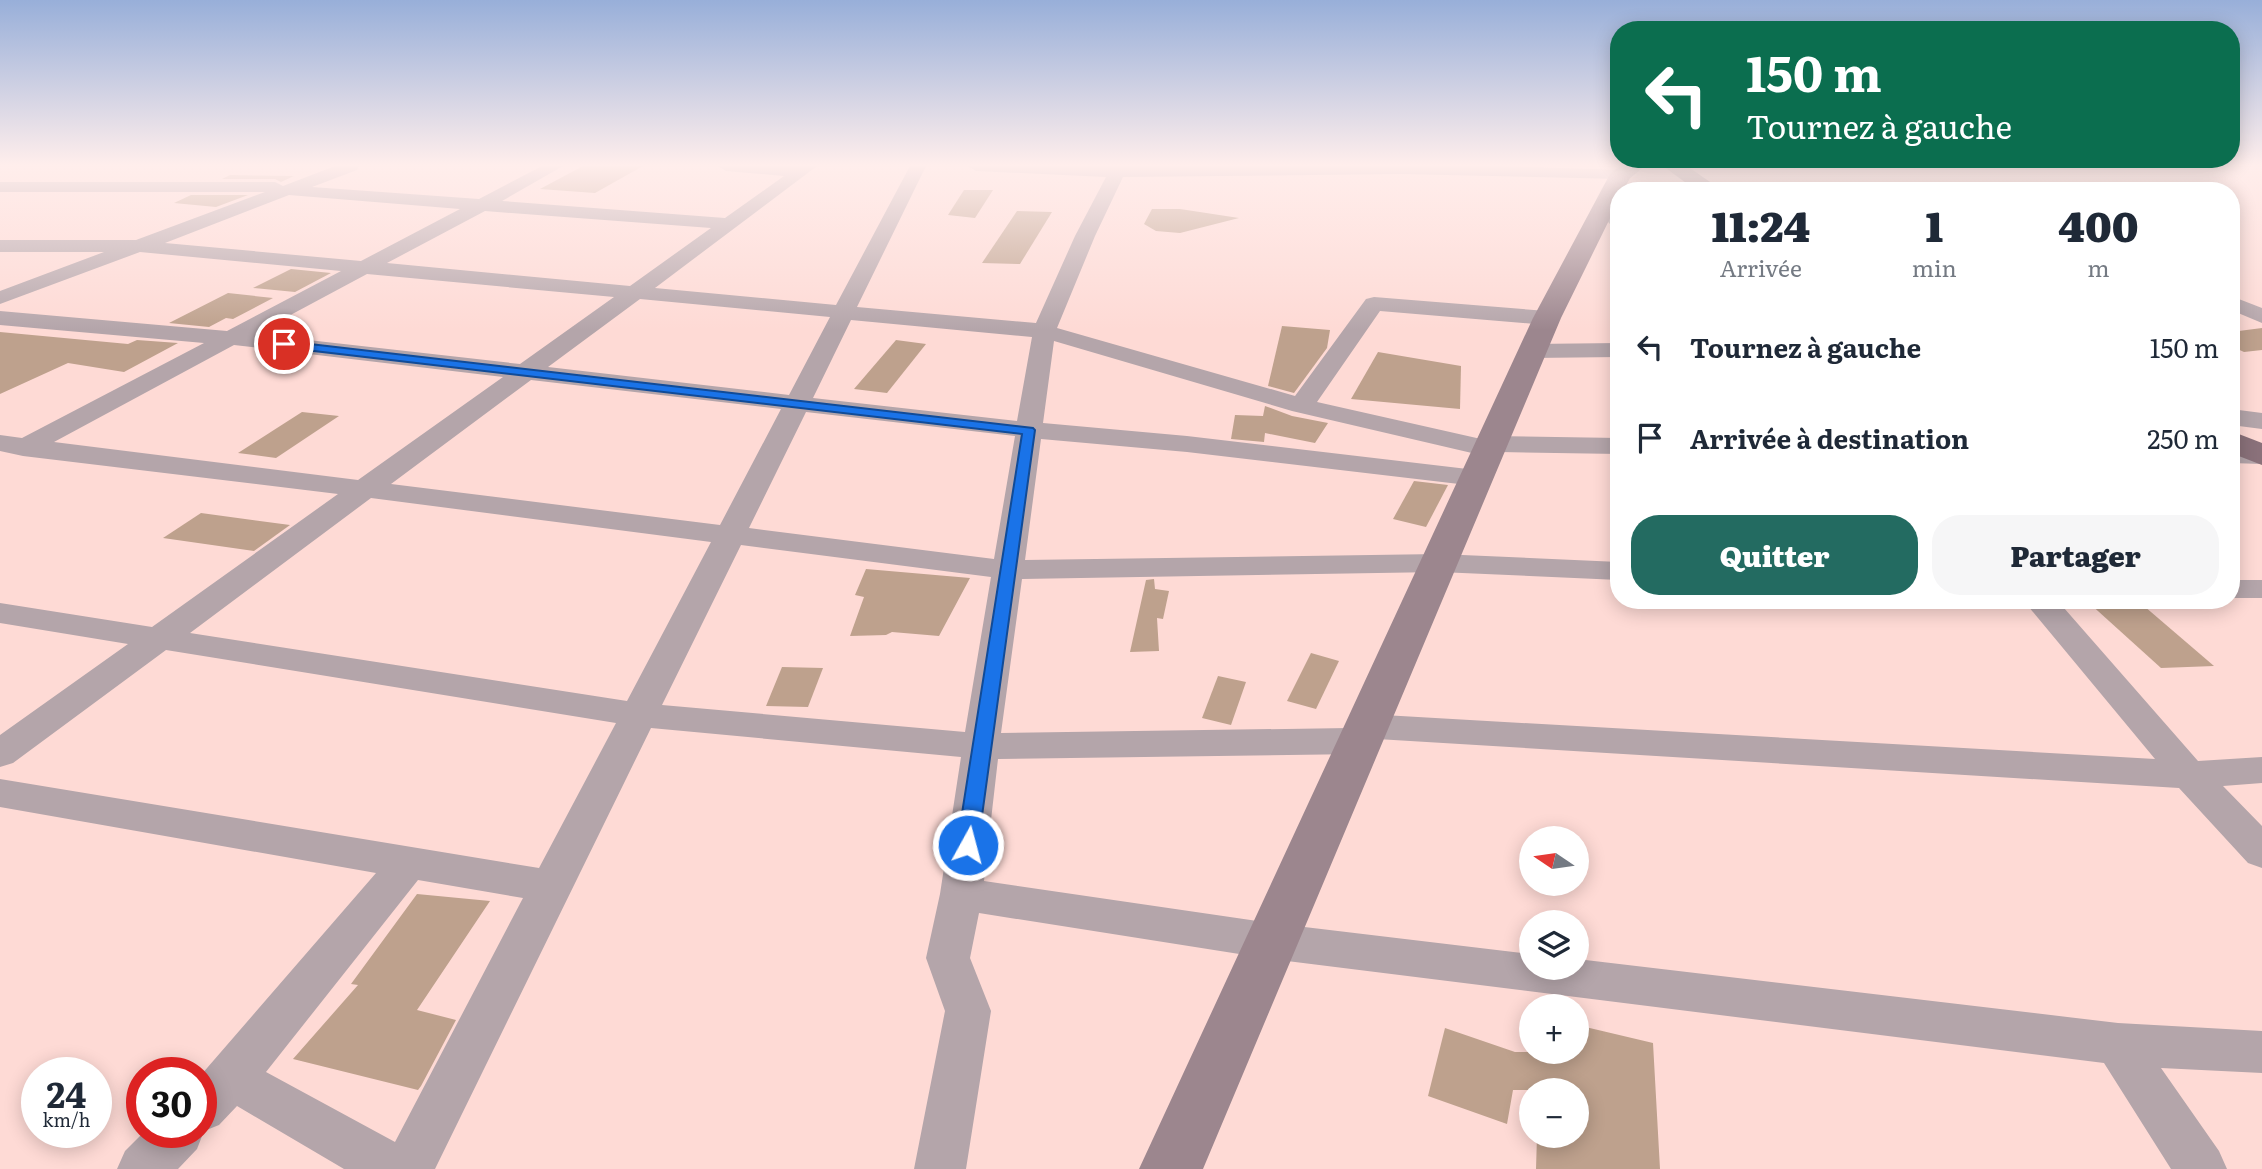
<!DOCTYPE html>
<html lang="fr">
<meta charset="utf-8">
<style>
body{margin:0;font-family:Literata,serif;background:#f6f6f7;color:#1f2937;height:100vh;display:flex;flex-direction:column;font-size:26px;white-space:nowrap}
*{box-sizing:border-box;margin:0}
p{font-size:23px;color:#747a83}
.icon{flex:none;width:38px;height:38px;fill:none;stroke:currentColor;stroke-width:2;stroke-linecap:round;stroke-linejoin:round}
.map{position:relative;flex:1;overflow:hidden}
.sheet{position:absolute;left:1610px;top:182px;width:630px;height:427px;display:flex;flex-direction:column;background:#fff;border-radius:28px;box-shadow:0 4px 18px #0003}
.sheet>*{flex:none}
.top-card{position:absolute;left:1610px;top:21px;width:630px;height:147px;border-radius:28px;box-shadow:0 4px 18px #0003;background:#0b6e4f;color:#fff;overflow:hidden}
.needle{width:46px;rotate:283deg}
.tools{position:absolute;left:1519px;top:826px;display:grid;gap:14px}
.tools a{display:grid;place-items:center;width:70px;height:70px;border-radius:50%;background:#fff;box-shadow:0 4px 18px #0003;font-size:35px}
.speed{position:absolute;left:21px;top:1057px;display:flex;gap:14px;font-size:35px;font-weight:700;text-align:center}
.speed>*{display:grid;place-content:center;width:91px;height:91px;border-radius:50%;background:#fff;box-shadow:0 4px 18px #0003;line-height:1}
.speed small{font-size:18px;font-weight:400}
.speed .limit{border:10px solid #d22;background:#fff;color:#111}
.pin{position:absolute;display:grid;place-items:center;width:60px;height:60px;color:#fff;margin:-30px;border:4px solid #fff;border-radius:50%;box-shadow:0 2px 7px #0007}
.me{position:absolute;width:77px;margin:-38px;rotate:7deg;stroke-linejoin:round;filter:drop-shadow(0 0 5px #0008)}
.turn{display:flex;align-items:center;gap:24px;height:147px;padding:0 21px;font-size:32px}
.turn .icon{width:91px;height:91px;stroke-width:2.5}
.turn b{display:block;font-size:49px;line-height:60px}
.eta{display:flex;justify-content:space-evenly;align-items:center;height:119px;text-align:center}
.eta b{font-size:42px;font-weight:800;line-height:49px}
.primary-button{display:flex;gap:14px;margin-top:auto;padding:14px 21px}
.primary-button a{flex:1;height:80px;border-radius:28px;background:#236b61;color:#fff;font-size:28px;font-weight:800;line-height:80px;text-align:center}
.primary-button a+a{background:#f6f6f7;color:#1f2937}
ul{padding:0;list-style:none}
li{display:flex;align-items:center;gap:21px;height:91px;padding:0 21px}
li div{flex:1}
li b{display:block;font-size:26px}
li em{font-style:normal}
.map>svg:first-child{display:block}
</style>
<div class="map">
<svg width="2262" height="1169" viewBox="0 0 2262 1169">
<rect width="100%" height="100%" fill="#fedad5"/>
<g fill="#bea18d">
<polygon points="583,166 643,166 595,193 540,189"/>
<polygon points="230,175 294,176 281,182 275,179 222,179"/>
<polygon points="964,190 993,190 975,218 948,215"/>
<polygon points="191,195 248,195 216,207 174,203"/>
<polygon points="1152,209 1180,209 1239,218 1180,233 1156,231 1144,224"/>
<polygon points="1017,211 1052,212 1020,264 982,263"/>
<polygon points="291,269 331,273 295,292 253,288"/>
<polygon points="228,293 273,298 233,319 226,318 209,327 169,323"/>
<polygon points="1282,326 1330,330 1327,348 1294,393 1268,386"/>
<polygon points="2262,328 2262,350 2244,352 2231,346 2231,332"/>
<polygon points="0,332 128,344 137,340 178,343 124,372 68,363 0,394"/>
<polygon points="896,340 926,344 887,393 854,389"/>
<polygon points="1378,352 1461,366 1460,409 1351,399"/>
<polygon points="1265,406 1292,416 1328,423 1315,443 1265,433 1264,442 1231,439 1235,415 1263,416"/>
<polygon points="302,412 339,416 276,458 238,453"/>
<polygon points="1414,481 1448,485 1426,527 1393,519"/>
<polygon points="201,513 290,525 254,551 163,538"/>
<polygon points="866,569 970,578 939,636 892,632 886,635 850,636 864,597 855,595"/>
<polygon points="1154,579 1155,589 1169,591 1163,619 1157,618 1159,651 1130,652 1146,580"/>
<polygon points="2137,600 2214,666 2161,668 2088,602"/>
<polygon points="1311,653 1339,661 1316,709 1287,701"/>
<polygon points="782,667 823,668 808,707 766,706"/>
<polygon points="1218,676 1246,682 1231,725 1202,718"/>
<polygon points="417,894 490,901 417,1010 456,1020 421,1086 418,1090 293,1059 358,985 351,984"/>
<polygon points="1577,1025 1653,1043 1660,1169 1536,1169 1537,1136 1577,1136 1577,1090 1513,1090 1507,1124 1428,1096 1445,1028 1515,1052 1577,1052"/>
</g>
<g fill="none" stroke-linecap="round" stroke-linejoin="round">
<g fill="#b4a5aa" fill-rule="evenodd">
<path d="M335,166h24l-2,4 -45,17 167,12 63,-33h21l-61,35 223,17 59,-42 -58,-5 -8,-5h99l-162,122 181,17 74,-139h16l-69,141 179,16 39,-87 31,-59 -130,-6 -8,-5h527l132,4 3,4 -9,5 -220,-5 -278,3 -28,59 -38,92 238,68 71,-97 8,-2 173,14 8,2 3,5 -3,5 -8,2 -167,-14 -63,91 164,37 10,-3 128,2v16l-119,-2 -11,5 -197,-46 -238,-70 -11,82 144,13 289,34 10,2 4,6 -4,6 -10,2 -289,-34 -146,-13 -16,121 414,-6 180,8v18l-180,-8 -417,7 -21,154 348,-5 -1,-2 5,-9 13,-3 789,45 -132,-159h34l141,161 64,-4v26l-39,3 39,40v42l-14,-5 -69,-75 -802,-49 -4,11 -13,4 -362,5 -14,122 287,42 260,31v14h46v-9l541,64 144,8v42l-101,-5 58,83 8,18h-56l-67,-106 -833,-104 -292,-46 -9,45 21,53 -25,158h-52l31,-158 -19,-53 14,-64 21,-137 -310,-29 -216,441h-91l-107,-63 -18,19 -15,6 -7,18 -19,20h-61l8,-18 19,-19h57v-57l175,-202 -376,-66v-28l539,89 77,-145 -450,-73 -153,113 -13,4v-32l128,-91 -128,-21v-20l152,24 186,-133 -315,-38 -23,-5v-16l22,3 182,-95 -204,-18v-14l227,20 114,-60 -201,-19 -140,52v-13l104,-39h-104v-12h136l129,-48h-265v-10h275l8,4zM289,195l171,14 -99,52 -196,-18zM485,211l226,17 -81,58 -243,-23zM367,274l247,23 -94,67 -265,-30zM640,299l190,18 -41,78 -241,-28zM851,320l181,17 -15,84 -204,-23zM234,345l269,32 -145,103 -304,-38zM531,380l250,29 -61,116 -329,-41zM806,412l209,24 -21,123 -245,-31zM371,498l340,44 -84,159 -437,-68zM741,545l250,32 -26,155 -303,-27zM418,880l105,18 -128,244 -129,-70z"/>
<polygon points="1604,203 1619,212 1619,228 1612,226 1595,209"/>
<polygon points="2231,296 2262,308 2262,323 2231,310"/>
<polygon points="1619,343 1619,357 1532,358 1524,356 1520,351 1524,346 1532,344"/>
<polygon points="2231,409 2262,413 2262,429 2231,425"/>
<polygon points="2231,447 2262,448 2262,464 2231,463"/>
<rect x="2231" y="580" width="31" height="18"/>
</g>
<polygon fill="#9c868e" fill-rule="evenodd" points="1620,166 1645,166 1630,178 1623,191 1619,191 1619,200 1561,318 1203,1169 1139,1169 1533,318 1610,174"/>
<g fill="#8a717a" fill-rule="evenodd">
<polygon points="1663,166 1687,166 1723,191 1697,191"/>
<polygon points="2231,431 2262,443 2262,465 2231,453"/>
</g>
</g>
<linearGradient id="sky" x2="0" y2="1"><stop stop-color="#98afd9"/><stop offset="0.5" stop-color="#ffeeec"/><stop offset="1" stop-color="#ffeeec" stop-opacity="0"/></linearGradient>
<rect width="2262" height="330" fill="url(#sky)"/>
<polygon fill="#1a73e8" stroke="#114b97" stroke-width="2" points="284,341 1033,428 1035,430 978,845 975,850 968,853 960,850 957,845 1022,434 280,347 278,344"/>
</svg>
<div class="tools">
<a><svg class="needle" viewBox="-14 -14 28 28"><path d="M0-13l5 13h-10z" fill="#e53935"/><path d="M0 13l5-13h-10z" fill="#747a83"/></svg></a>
<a><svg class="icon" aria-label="layers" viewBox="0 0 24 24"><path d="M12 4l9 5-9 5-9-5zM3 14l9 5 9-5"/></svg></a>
<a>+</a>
<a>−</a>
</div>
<div class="speed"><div>24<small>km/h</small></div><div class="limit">30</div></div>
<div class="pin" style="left:284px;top:344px;background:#d93025"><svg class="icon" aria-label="arrive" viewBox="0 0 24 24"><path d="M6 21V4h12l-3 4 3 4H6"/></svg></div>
<svg class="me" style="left:968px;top:845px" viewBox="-20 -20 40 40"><circle r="17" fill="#1a73e8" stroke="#fff" stroke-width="3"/><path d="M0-11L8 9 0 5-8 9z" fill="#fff"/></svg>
<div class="top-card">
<div class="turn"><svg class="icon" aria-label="left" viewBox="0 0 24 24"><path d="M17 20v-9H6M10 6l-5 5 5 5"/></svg><div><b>150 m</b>Tournez à gauche</div></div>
</div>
<section class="sheet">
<div class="eta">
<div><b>11:24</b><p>Arrivée</p></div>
<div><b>1</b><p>min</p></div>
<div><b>400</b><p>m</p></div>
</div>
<ul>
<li><svg class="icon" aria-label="left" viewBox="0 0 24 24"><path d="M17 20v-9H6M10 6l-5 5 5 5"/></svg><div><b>Tournez à gauche</b></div><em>150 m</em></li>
<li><svg class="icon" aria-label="arrive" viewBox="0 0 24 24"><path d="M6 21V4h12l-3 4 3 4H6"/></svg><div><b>Arrivée à destination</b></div><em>250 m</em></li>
</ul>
<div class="primary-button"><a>Quitter</a><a>Partager</a></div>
</section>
</div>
